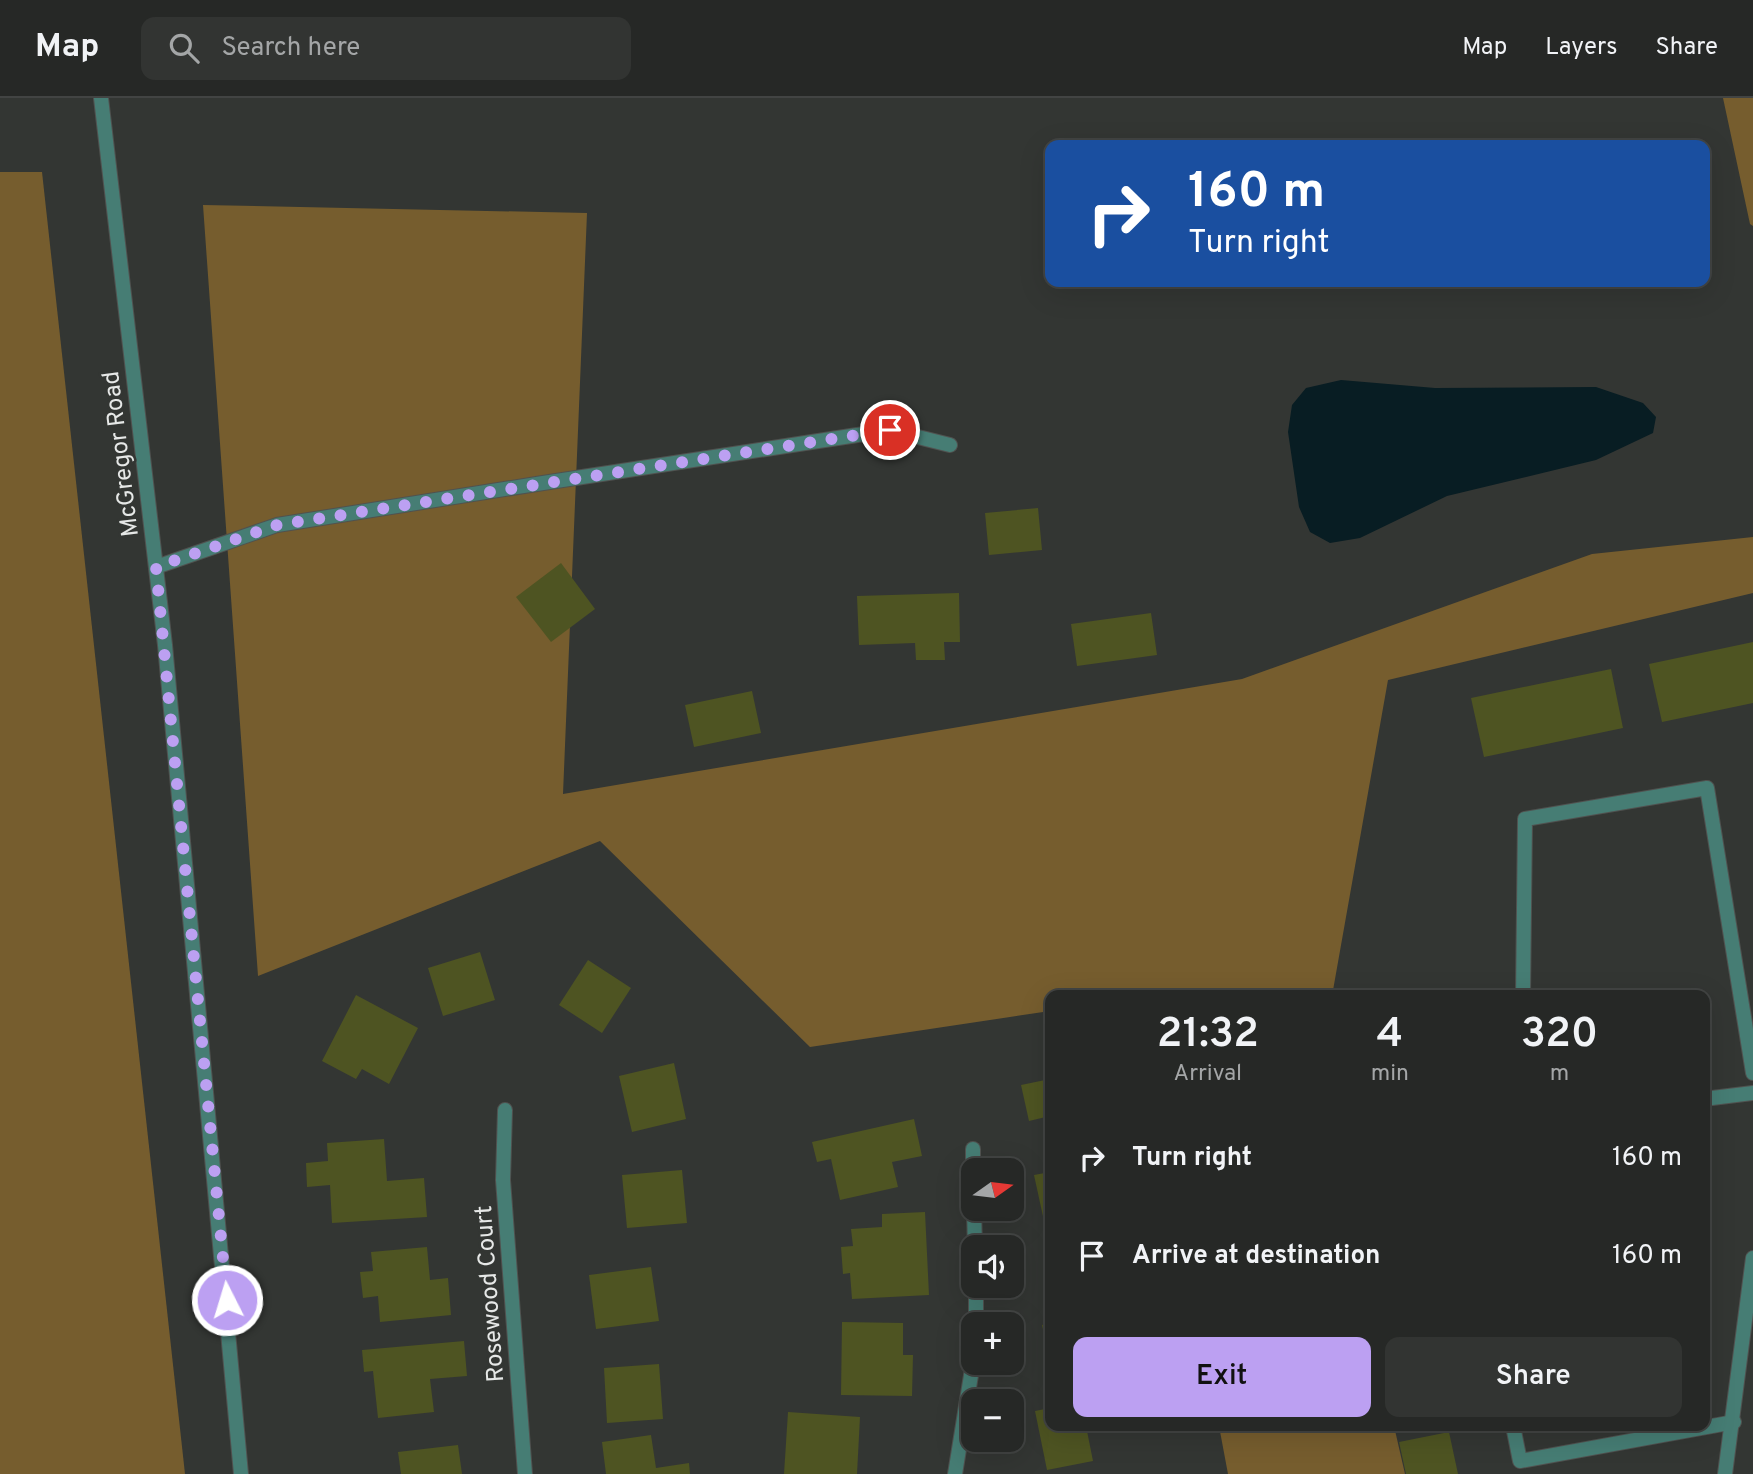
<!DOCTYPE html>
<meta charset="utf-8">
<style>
body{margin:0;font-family:Overpass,sans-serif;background:#323432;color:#f1f3f6;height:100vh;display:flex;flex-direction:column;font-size:26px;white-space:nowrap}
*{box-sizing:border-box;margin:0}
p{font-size:23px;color:#a4a6a7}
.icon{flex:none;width:38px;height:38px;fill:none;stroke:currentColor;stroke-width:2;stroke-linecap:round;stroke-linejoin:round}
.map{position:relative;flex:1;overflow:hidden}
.sheet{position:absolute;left:1045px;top:892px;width:665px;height:441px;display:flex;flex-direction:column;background:#262826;border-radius:14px;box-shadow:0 7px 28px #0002,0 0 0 2px #424443}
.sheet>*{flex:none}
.banner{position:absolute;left:1045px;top:42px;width:665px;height:147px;border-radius:14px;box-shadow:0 7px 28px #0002,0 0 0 2px #424443;background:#1a4fa0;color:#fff;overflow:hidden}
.needle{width:46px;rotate:76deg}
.fabs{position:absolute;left:961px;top:1060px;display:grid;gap:14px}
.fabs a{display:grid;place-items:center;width:63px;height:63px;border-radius:14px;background:#262826;box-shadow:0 7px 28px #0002,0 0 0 2px #424443;font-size:35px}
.pin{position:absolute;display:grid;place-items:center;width:60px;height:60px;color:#fff;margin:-30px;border:4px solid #fff;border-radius:50%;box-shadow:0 2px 7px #0007}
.me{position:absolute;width:77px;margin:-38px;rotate:355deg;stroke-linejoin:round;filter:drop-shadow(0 0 5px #0008)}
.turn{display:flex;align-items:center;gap:24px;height:147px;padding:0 28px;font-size:32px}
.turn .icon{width:91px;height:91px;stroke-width:2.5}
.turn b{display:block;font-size:49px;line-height:60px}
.eta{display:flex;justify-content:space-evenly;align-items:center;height:119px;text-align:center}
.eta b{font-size:42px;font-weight:600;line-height:49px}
.cta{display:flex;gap:14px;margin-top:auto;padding:14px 28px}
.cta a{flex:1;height:80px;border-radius:14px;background:#bca0f2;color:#111;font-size:28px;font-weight:600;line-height:80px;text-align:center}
.cta a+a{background:#323432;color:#f1f3f6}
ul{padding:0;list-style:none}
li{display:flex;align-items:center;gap:21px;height:98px;padding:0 28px}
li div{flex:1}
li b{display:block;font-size:26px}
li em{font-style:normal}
header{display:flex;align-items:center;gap:42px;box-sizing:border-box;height:98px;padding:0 35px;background:#262826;border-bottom:2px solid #424443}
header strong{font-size:33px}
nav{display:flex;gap:38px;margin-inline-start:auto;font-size:24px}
.search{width:490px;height:63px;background:#323432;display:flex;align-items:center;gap:18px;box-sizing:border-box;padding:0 24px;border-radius:14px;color:#a4a6a7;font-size:26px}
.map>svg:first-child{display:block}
</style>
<header>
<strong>Map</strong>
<div class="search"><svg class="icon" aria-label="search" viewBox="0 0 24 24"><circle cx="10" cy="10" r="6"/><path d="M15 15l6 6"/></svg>Search here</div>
<nav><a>Map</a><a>Layers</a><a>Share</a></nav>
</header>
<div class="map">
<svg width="1753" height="1376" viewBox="0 0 1753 1376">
<rect width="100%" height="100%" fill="#333633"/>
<g fill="#765d2e">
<polygon points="1723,0 1753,0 1753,128 1750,126"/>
<polygon points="0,74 42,74 185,1376 0,1376"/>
<polygon points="203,107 587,115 563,696 1242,581 1592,456 1753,439 1753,495 1388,582 1332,898 1050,898 1050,913 810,949 600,743 258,878"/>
<polygon points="1219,1328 1394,1328 1405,1376 1228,1376"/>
</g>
<polygon fill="#081d23" points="1341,282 1435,290 1596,289 1643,305 1656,319 1653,335 1596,362 1447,398 1360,440 1330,445 1310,434 1299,409 1288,334 1292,307 1306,290"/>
<g fill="#4e5422">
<polygon points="1038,410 1042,452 989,457 985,415"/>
<polygon points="561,465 595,511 551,544 516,499"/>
<polygon points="959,495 960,544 944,544 945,562 916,562 915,545 859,547 857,498"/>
<polygon points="1151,515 1157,557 1077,568 1071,526"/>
<polygon points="1753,544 1753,605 1662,624 1649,566"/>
<polygon points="1611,571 1623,630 1484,659 1471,600"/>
<polygon points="752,593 761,635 694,649 685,607"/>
<polygon points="480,854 495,902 443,918 428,870"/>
<polygon points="588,862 631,890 602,935 559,907"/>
<polygon points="356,897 418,930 389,986 362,971 356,981 322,963"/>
<polygon points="674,965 686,1021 632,1034 619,978"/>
<polygon points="1050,981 1050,1018 1029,1023 1021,987"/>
<polygon points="914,1021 922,1058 892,1064 898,1089 840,1102 831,1061 817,1064 812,1044"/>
<polygon points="384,1041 387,1083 424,1080 427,1119 332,1125 330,1087 307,1089 306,1065 328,1063 327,1045"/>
<polygon points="682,1072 687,1125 627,1130 622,1077"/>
<polygon points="1050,1074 1050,1146 1049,1146 1034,1077"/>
<polygon points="925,1114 929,1197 852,1201 850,1175 843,1176 841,1149 853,1148 851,1131 882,1129 882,1116"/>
<polygon points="427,1149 430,1182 448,1180 451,1217 380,1224 378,1198 363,1200 360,1174 373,1173 371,1154"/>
<polygon points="651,1169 659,1223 596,1231 589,1177"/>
<polygon points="842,1224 903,1225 903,1257 913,1257 912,1298 841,1297"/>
<polygon points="1050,1225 1050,1258 1049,1259 1042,1227"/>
<polygon points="464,1243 467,1278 430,1281 434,1314 378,1320 373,1273 364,1274 362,1252"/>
<polygon points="659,1266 663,1321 607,1325 604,1270"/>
<polygon points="1050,1310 1050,1328 1086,1328 1093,1363 1047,1372 1035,1313"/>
<polygon points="788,1314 860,1319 857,1376 784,1376"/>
<polygon points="1449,1334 1458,1376 1406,1376 1399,1344"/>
<polygon points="651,1337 656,1370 689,1365 690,1376 606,1376 602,1344"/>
<polygon points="458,1347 462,1376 401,1376 398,1354"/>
</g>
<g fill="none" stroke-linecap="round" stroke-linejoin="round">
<g stroke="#505250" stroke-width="16">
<polyline id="service" points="156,469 277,427 543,385 890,332 950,347"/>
</g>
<g stroke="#505250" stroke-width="16">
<g id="minor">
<polyline points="1523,898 1525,721 1707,690 1753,975"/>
<polyline points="1704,1001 1753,995"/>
<polyline points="505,1012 503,1082 525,1376"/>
<polyline points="973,1051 973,1073"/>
<polyline points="974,1111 975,1150"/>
<polyline points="976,1188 976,1227"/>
<polyline points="1513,1328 1520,1363 1734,1324"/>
<polyline points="955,1376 973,1265"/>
<polyline points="1725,1376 1753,1160"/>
</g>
</g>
<g stroke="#505250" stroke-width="16">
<polyline id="tertiary" points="101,0 165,547 241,1376"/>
</g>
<use href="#service" stroke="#467d74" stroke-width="14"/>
<use href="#minor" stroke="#467d74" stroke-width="14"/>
<use href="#tertiary" stroke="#467d74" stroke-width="14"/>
</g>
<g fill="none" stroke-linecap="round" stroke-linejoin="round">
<polyline stroke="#bca0f2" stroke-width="12" stroke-dasharray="0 21.6" points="227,1202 156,469 277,427 890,332"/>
</g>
<g text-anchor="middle" stroke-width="5" stroke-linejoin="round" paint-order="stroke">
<g font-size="24" fill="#e6e8e7" stroke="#333633">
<text transform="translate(120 356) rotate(-97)" y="8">McGregor Road</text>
<text transform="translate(489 1196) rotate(-94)" y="8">Rosewood Court</text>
</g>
</g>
</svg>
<div class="fabs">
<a><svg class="needle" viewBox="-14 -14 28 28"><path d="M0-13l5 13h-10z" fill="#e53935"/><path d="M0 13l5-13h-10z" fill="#a4a6a7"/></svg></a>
<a><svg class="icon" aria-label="sound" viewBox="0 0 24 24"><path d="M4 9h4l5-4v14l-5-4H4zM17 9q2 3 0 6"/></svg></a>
<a>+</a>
<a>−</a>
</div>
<div class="pin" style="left:890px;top:332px;background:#d93025"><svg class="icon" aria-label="arrive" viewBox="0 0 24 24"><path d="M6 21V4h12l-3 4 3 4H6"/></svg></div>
<svg class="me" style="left:227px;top:1202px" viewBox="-20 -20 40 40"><circle r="17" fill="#bca0f2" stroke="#fff" stroke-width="3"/><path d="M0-11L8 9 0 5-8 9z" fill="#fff"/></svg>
<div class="banner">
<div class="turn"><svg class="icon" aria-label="right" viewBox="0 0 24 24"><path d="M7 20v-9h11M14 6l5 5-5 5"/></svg><div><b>160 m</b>Turn right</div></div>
</div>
<section class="sheet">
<div class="eta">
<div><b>21:32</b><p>Arrival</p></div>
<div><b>4</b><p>min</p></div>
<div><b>320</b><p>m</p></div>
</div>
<ul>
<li><svg class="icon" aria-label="right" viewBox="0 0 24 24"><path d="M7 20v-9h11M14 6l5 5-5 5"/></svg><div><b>Turn right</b></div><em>160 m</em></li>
<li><svg class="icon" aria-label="arrive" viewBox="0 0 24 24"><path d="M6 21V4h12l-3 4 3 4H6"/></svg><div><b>Arrive at destination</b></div><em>160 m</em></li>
</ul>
<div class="cta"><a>Exit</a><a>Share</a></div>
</section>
</div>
